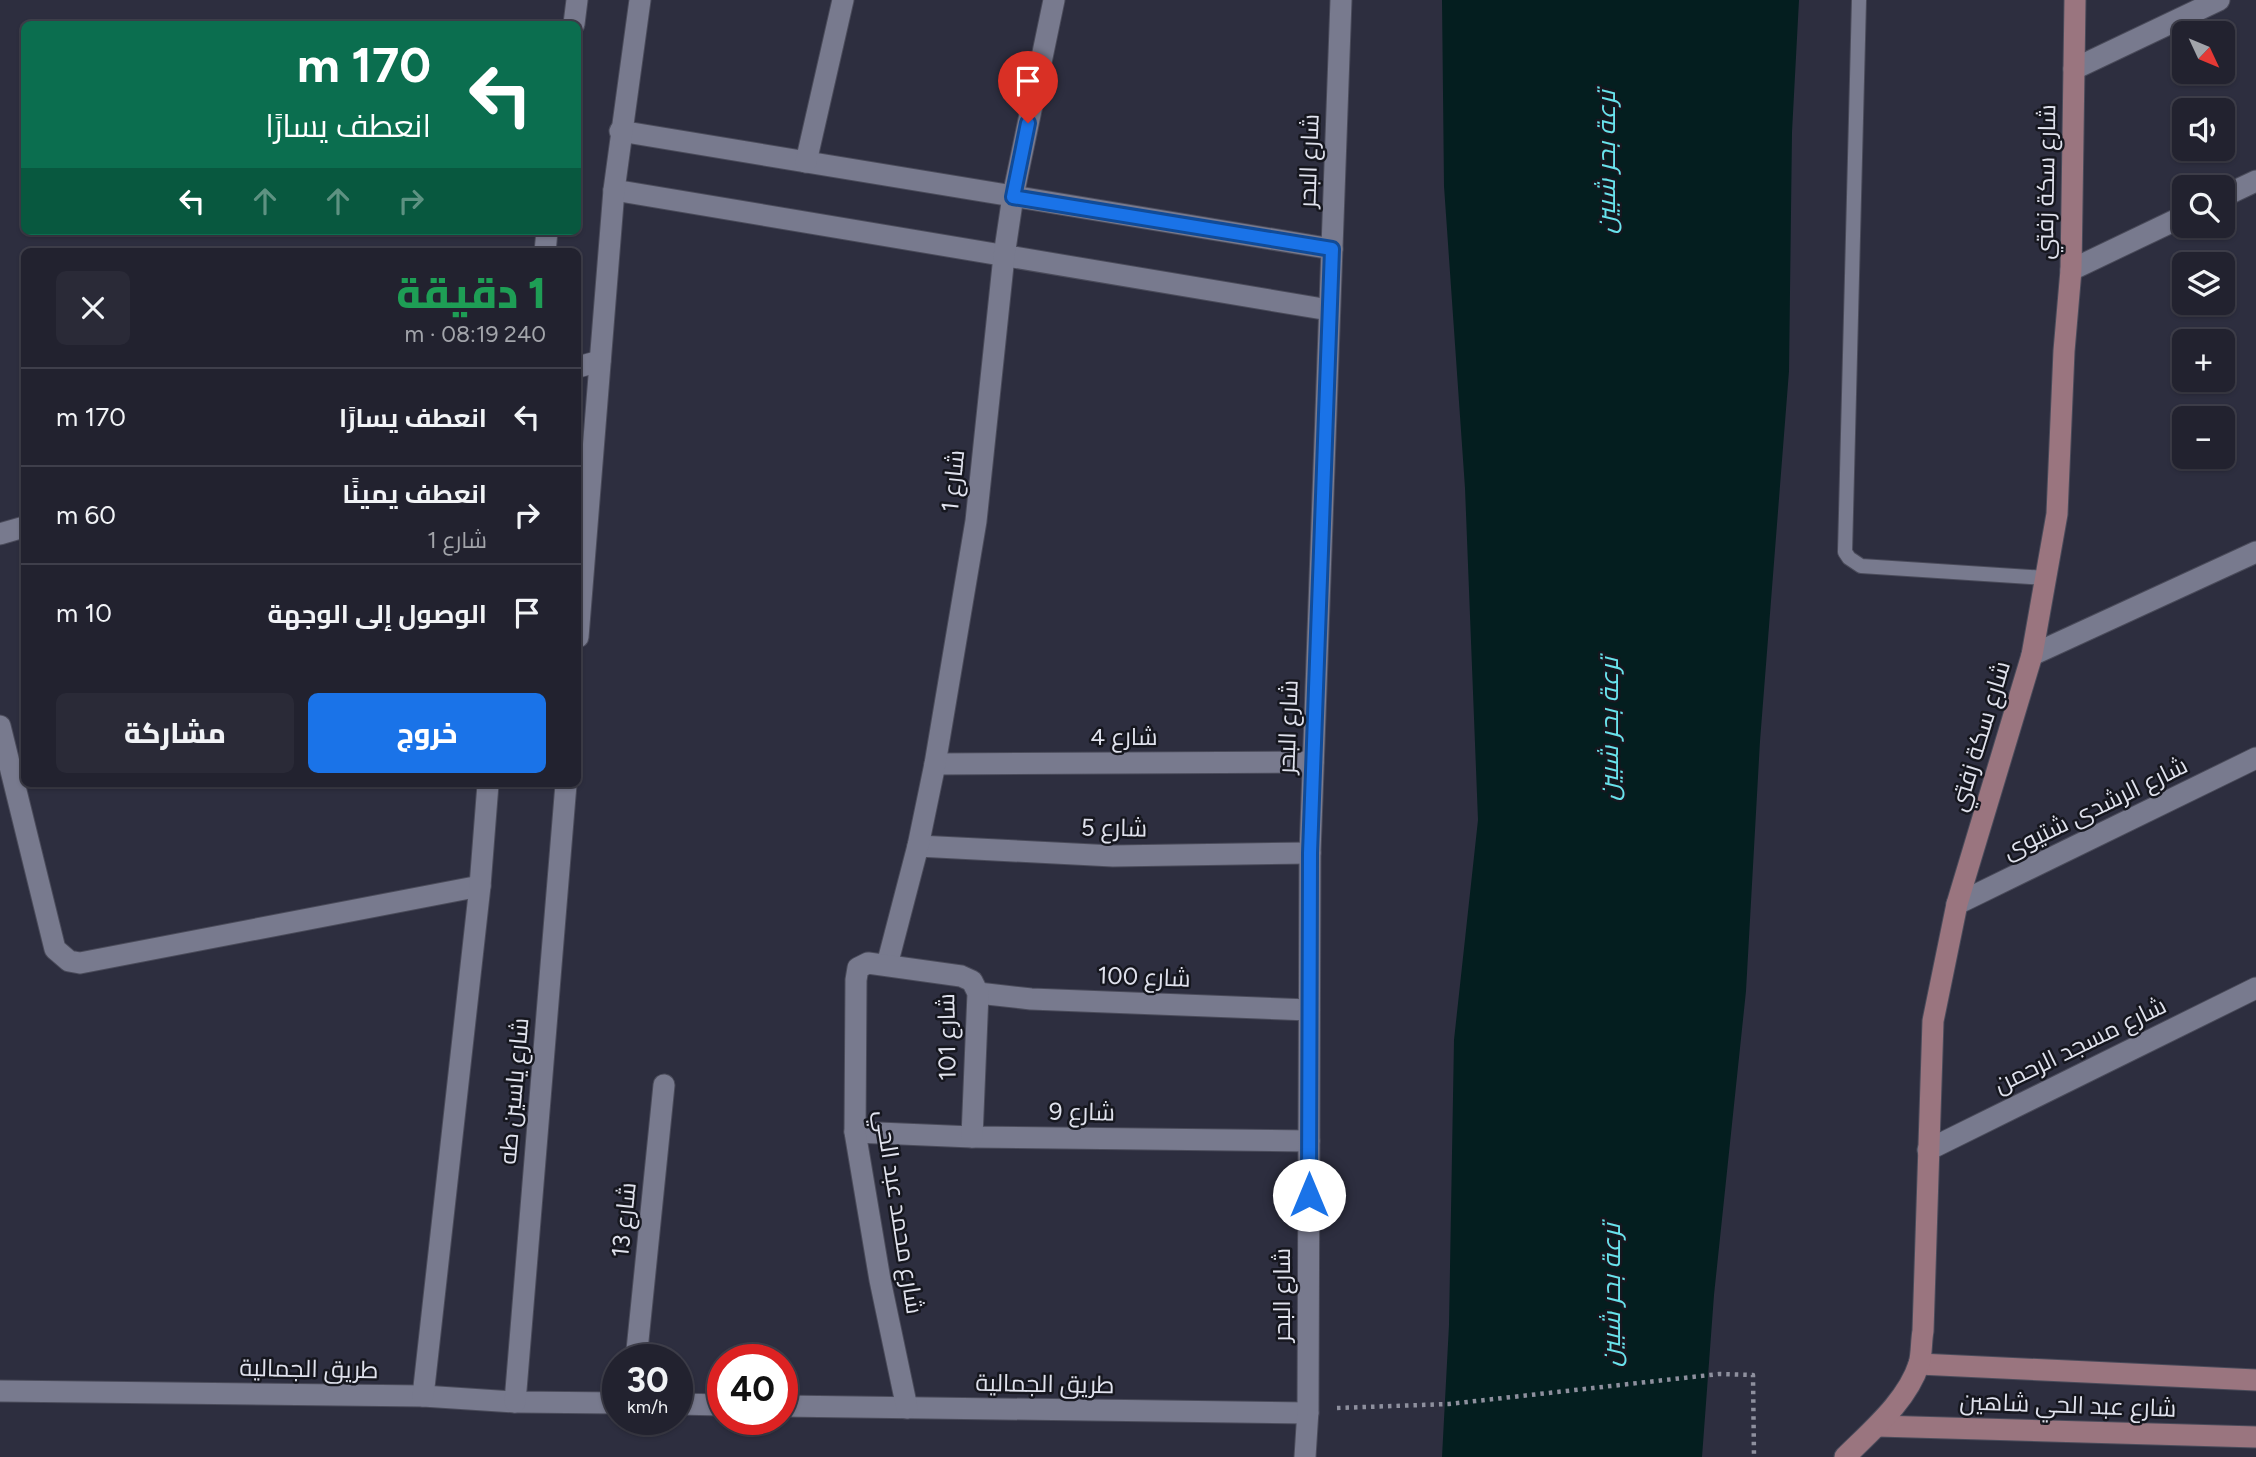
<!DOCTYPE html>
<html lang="ar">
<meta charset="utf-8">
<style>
body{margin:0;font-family:Figtree,Cairo,sans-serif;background:#2a2a37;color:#f1f3f6;direction:rtl;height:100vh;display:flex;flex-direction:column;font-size:26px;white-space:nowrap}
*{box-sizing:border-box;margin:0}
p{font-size:23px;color:#a2a4aa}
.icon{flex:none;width:38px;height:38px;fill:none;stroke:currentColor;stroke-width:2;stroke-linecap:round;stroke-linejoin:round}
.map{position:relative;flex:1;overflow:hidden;direction:ltr}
.panel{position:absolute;left:21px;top:248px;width:560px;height:539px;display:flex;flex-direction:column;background:#22222f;border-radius:10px;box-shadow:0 2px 5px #0004,0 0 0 2px #3f3f4b;direction:rtl}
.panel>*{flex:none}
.banner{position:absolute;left:21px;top:21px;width:560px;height:214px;border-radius:10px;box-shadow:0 2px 5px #0004,0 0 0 2px #3f3f4b;direction:rtl;background:#0b6e4f;color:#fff;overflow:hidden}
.needle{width:46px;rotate:134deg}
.controls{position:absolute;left:2172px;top:21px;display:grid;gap:14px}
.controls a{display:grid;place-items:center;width:63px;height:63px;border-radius:10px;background:#22222f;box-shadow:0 2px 5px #0004,0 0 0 2px #3f3f4b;font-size:35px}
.speed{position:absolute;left:602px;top:1344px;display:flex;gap:14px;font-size:35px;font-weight:700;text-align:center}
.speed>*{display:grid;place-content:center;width:91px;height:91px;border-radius:50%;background:#22222f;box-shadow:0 2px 5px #0004,0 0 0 2px #3f3f4b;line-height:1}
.speed small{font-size:18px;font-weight:400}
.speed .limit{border:10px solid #d22;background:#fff;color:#111}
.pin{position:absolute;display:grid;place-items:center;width:60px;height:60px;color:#fff;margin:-72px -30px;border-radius:50% 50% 50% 0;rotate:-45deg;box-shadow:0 0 7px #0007}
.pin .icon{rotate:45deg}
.me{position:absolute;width:77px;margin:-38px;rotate:0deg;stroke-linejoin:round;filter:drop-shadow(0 0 5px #0008)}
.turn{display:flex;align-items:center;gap:24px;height:147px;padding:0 35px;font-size:32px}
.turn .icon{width:91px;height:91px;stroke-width:2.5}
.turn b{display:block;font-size:49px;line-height:60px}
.lanes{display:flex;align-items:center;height:66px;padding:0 35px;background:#0003;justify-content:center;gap:35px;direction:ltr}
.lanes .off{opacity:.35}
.round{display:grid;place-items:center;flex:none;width:74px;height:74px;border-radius:10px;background:#2a2a37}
.headline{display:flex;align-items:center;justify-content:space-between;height:119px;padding:0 35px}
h1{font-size:42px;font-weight:800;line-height:52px;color:#1e9e55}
.cta{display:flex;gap:14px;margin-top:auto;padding:14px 35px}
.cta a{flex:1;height:80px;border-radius:10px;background:#1a73e8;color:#fff;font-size:28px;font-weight:800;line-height:80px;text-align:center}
.cta a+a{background:#2a2a37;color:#f1f3f6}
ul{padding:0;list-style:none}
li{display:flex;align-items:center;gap:21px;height:98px;padding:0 35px;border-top:2px solid #3f3f4b}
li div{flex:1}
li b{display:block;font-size:26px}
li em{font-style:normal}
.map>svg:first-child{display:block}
</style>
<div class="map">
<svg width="2256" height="1457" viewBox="0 0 2256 1457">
<rect width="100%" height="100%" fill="#2d2e3f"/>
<polygon fill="#041e1f" points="1442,0 1799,0 1792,132 1789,371 1760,741 1746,991 1714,1295 1702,1457 1442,1457 1449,1325 1454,1040 1478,820 1465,488 1444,186"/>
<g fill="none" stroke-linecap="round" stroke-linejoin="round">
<g stroke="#4a4b5a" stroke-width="16">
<polyline id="service" points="1859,0 1845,552 1849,558 1861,566 2046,578"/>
</g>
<g stroke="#4a4b5a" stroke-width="23">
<g id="minor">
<polyline points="574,24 577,0"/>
<polyline points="2074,69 2219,0"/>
<polyline points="620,131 1332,249"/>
<polyline points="806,162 843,0"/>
<polyline points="614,190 1329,310"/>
<polyline points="2222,197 2256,181"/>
<polyline points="545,252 547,231"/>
<polyline points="2071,270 2184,216"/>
<polyline points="578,367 600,361"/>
<polyline points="0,534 24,527"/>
<polyline points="578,637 614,190 640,0"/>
<polyline points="2032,655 2256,552"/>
<polyline points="0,726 55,949 69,961 80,963 480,886"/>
<polyline points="935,764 1313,762"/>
<polyline points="918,846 1113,856 1310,853"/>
<polyline points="1957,904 2256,758"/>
<polyline points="887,965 918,846 935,764 976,521 1004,256 1013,196 1054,0"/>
<polyline points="978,993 1031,999 1309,1010"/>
<polyline points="855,1132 972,1137 1309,1141"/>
<polyline points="1928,1150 2256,988"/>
<polyline points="636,1360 664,1085"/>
<polyline points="0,1391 423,1396 515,1402 618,1403"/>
<polyline points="423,1396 480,886 488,784"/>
<polyline points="515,1402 566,784"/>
<polyline points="677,1404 723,1405"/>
<polyline points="782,1406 1308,1413"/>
<polyline points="907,1408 880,1280 855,1132 856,980 858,968 868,963 961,976 972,981 978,993 972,1137"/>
</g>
</g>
<g stroke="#4a4b5a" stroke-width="23">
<polyline id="tertiary" points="1305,1457 1308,1410 1310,853 1341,0"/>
</g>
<g stroke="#4a4b5a" stroke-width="23">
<g id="secondary">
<polyline points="1919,1364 2256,1380"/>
<polyline points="1878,1426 2256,1437"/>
<path d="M1845,1457c27,-27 62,-56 74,-93 3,-10 2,-23 4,-33l10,-310 24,-117 75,-249 25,-141 7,-163 7,-81 4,-270"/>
</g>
</g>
<polyline stroke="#8e909e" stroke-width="4.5" stroke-dasharray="3.5 5" stroke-linecap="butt" points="1337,1408 1449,1404 1719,1374 1753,1375 1754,1457"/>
<use href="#service" stroke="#787a8e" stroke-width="14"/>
<use href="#minor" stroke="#787a8e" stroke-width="21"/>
<use href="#tertiary" stroke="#787a8e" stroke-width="21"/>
<use href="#secondary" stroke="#9a757f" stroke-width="21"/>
</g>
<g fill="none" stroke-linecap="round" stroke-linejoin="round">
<g stroke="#114b97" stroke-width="18">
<polyline id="route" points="1028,123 1013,197 1332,249 1310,853 1309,1195"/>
</g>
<use href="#route" stroke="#1a73e8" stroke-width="12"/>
</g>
<g text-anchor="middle" stroke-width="5" stroke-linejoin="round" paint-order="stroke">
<g font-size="24" fill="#e0e2ed" stroke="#16171f">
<text transform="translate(1309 161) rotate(-88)" y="8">شارع البحر</text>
<text transform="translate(2046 182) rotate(-89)" y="8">شارع سكة زفتي</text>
<text transform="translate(953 481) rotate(-84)" y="8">شارع 1</text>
<text transform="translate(1288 727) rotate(-88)" y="8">شارع البحر</text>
<text transform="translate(1980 736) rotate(-73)" y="8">شارع سكة زفتي</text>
<text x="1124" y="745">شارع 4</text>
<text transform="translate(2095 808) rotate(-26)" y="8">شارع الرشدى شتيوى</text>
<text transform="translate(1114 828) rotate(1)" y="8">شارع 5</text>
<text transform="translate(1144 977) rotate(2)" y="8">شارع 100</text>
<text transform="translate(947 1037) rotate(-91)" y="8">شارع 101</text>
<text transform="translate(2080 1045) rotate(-26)" y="8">شارع مسجد الرحمن</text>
<text transform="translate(514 1091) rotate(-85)" y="8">شارع ياسين طه</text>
<text transform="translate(1082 1112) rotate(1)" y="8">شارع 9</text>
<text transform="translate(899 1212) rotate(81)" y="8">شارع محمد عبد الحي</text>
<text transform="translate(624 1220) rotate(-84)" y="8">شارع 13</text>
<text transform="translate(1282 1295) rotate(-90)" y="8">شارع البحر</text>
<text transform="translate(309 1369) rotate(1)" y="8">طريق الجمالية</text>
<text transform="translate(1045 1384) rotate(1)" y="8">طريق الجمالية</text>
<text transform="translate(2068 1405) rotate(2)" y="8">شارع عبد الحي شاهين</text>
</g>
<g font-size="26" font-style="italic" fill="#69e3ec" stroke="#16171f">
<text transform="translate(1606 162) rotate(-90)" y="9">ترعة بحر شبين</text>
<text transform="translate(1609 729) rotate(-90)" y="9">ترعة بحر شبين</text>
<text transform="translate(1611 1295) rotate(-90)" y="9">ترعة بحر شبين</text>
</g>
</g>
</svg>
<div class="controls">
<a><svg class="needle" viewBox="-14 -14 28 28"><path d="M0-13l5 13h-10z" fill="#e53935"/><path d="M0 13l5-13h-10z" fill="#a2a4aa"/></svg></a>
<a><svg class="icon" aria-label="sound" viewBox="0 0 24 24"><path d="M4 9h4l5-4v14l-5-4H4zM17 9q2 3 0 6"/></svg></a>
<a><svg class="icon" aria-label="search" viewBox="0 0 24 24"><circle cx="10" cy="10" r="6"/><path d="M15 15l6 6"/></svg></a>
<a><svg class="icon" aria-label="layers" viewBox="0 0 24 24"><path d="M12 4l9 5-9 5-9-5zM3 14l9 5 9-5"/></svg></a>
<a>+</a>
<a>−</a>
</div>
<div class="speed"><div>30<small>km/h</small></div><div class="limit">40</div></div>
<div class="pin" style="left:1028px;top:123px;background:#d93025"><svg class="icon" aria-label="arrive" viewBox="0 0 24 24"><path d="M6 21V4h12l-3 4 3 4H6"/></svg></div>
<svg class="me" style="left:1309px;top:1195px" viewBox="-20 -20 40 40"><circle r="19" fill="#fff"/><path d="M0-13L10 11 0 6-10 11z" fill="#1a73e8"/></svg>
<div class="banner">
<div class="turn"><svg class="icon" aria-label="left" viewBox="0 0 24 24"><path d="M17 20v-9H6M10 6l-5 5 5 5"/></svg><div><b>170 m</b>انعطف يسارًا</div></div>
<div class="lanes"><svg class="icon" aria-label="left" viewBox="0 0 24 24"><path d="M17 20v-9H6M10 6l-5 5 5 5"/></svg><svg class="icon off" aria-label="ahead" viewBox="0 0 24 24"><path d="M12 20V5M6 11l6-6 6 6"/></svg><svg class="icon off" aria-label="ahead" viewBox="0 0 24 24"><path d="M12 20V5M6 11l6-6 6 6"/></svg><svg class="icon off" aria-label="right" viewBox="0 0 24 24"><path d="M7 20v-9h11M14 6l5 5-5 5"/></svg></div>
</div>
<section class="panel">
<div class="headline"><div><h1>1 دقيقة</h1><p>240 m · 08:19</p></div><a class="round"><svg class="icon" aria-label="close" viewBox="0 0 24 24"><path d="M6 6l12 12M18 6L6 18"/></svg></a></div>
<ul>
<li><svg class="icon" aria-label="left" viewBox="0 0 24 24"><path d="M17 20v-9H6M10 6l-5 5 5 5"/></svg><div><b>انعطف يسارًا</b></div><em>170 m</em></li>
<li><svg class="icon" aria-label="right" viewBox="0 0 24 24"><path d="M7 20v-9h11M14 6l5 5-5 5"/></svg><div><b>انعطف يمينًا</b><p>شارع 1</p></div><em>60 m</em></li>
<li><svg class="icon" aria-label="arrive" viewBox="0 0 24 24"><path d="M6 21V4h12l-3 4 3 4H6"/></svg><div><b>الوصول إلى الوجهة</b></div><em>10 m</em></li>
</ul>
<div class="cta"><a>خروج</a><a>مشاركة</a></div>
</section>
</div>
